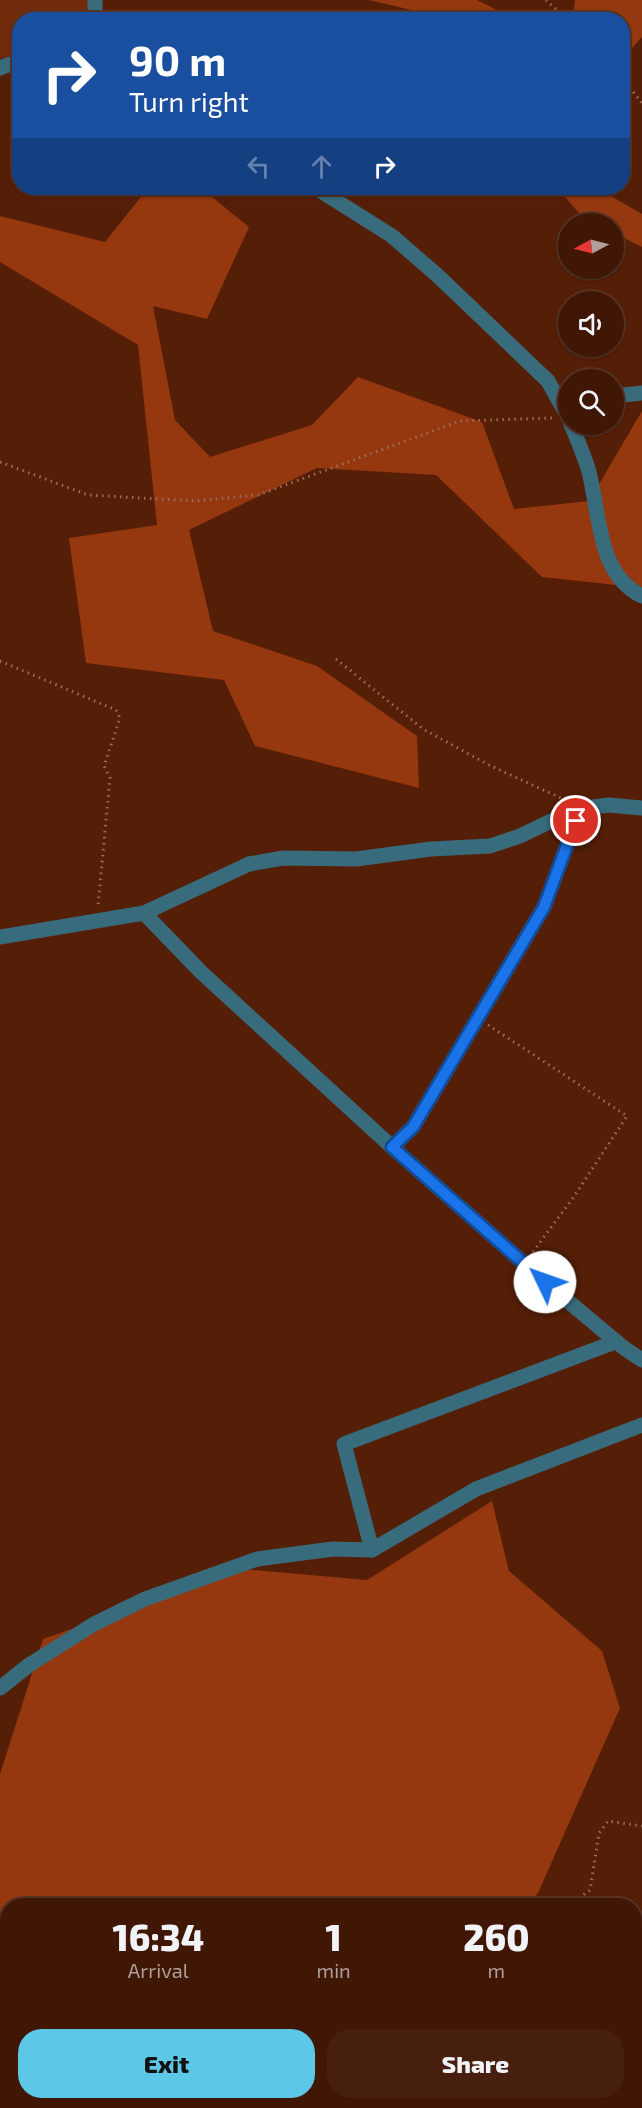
<!DOCTYPE html>
<style>
body{margin:0;font-family:"Exo 2",sans-serif;background:#471f0f;color:#f1f3f6;height:100vh;display:flex;flex-direction:column;font-size:22px;white-space:nowrap}
*{box-sizing:border-box;margin:0}
p{font-size:20px;color:#ae9f9a}
.icon{flex:none;width:33px;height:33px;fill:none;stroke:currentColor;stroke-width:2;stroke-linecap:round;stroke-linejoin:round}
.map{position:relative;flex:1;overflow:hidden}
.drawer{position:absolute;left:0px;top:1898px;width:642px;height:212px;display:flex;flex-direction:column;background:#401605;border-radius:24px 24px 0 0;box-shadow:0 2px 4px #0004,0 0 0 2px #593527}
.drawer>*{flex:none}
.hud{position:absolute;left:12px;top:12px;width:618px;height:183px;border-radius:24px;box-shadow:0 2px 4px #0004,0 0 0 2px #593527;background:#1a4fa0;color:#fff;overflow:hidden}
.needle{width:39px;rotate:263deg}
.fabs{position:absolute;left:558px;top:213px;display:grid;gap:12px}
.fabs a{display:grid;place-items:center;width:66px;height:66px;border-radius:50%;background:#401605;box-shadow:0 2px 4px #0004,0 0 0 2px #593527;font-size:30px}
.pin{position:absolute;display:grid;place-items:center;width:51px;height:51px;color:#fff;margin:-26px;border:3px solid #fff;border-radius:50%;box-shadow:0 2px 6px #0007}
.me{position:absolute;width:66px;margin:-33px;rotate:312deg;stroke-linejoin:round;filter:drop-shadow(0 0 4px #0008)}
.turn{display:flex;align-items:center;gap:21px;height:126px;padding:0 18px;font-size:27px}
.turn .icon{width:78px;height:78px;stroke-width:2.5}
.turn b{display:block;font-size:42px;line-height:51px}
.lanes{display:flex;align-items:center;height:57px;padding:0 18px;background:#0003;justify-content:center;gap:30px;direction:ltr}
.lanes .off{opacity:.35}
.eta{display:flex;justify-content:space-evenly;align-items:center;height:102px;text-align:center}
.eta b{font-size:36px;font-weight:800;line-height:42px}
.action{display:flex;gap:12px;margin-top:auto;padding:12px 18px}
.action a{flex:1;height:69px;border-radius:24px;background:#5cc7e7;color:#111;font-size:24px;font-weight:800;line-height:69px;text-align:center}
.action a+a{background:#471f0f;color:#f1f3f6}
.map>svg:first-child{display:block}
</style>
<div class="map">
<svg width="642" height="2108" viewBox="0 0 642 2108">
<rect width="100%" height="100%" fill="#551e07"/>
<polygon fill="#712a0c" points="0,0 89,0 85,19 20,20 19,53 0,59"/>
<g fill="#95370f">
<polygon points="369,0 477,0 495,9 503,19 434,19 424,13"/>
<polygon points="575,0 642,0 642,37 623,58 622,20 576,19 573,17"/>
<polygon points="148,188 201,188 249,227 207,319 153,306 175,420 210,457 312,425 358,377 482,422 514,509 589,501 642,411 642,593 635,587 542,577 436,475 317,468 189,530 213,631 317,666 417,736 419,788 255,746 224,680 86,663 69,538 157,525 138,345 0,262 0,216 105,242"/>
<path d="M557,188h40l45,26v33l-28,-14v-9c-33,0 -36,-14 -57,-36z"/>
<polygon points="492,1501 509,1571 602,1651 620,1708 538,1893 528,1905 8,1905 7,1955 0,1949 0,1774 43,1639 243,1569 367,1580"/>
</g>
<polygon fill="#60360a" stroke="#98653a" stroke-width="1.5" points="11,41 20,41 20,48 12,49"/>
<g fill="none" stroke-linecap="round" stroke-linejoin="round">
<g stroke="#9b6d5b" stroke-width="3" stroke-dasharray="1.5 4.5" stroke-linecap="butt">
<polyline points="546,0 568,20"/>
<polyline points="622,78 642,103"/>
<polyline points="0,462 88,495 195,501 258,495 460,421 552,418"/>
<polyline points="336,659 423,729 489,765 563,799"/>
<polyline points="0,661 116,710 120,718 104,766 110,778 98,906"/>
<polyline points="488,1025 627,1116 573,1198 532,1253"/>
<polyline points="569,1905 590,1890 599,1833 608,1821 642,1826"/>
<polyline points="154,2108 161,2102"/>
</g>
<g stroke="#386c7c" stroke-width="15">
<polyline points="95,0 95,20"/>
<polyline points="0,68 10,64 20,65"/>
<polyline points="316,188 392,236 437,275 548,381 568,417"/>
<polyline points="614,396 642,393"/>
<path d="M571,424c6,15 12,29 17,44 12,42 8,106 54,128"/>
<polyline points="144,913 201,972 392,1147 545,1282 624,1348 642,1360"/>
<polyline points="0,937 144,913 249,864 283,858 356,859 431,849 490,846 520,836 576,809 609,805 642,808"/>
<polyline points="392,1147 413,1127 544,907 576,821 576,809"/>
<polyline points="372,1550 344,1444 615,1342"/>
<polyline points="0,1688 29,1665 94,1624 145,1599 257,1559 333,1549 372,1550 476,1489 642,1425"/>
</g>
</g>
<g fill="none" stroke-linecap="round" stroke-linejoin="round">
<g stroke="#114b97" stroke-width="15">
<polyline id="route" points="545,1282 392,1147 413,1127 544,907 576,821"/>
</g>
<use href="#route" stroke="#1a73e8" stroke-width="10"/>
</g>
</svg>
<div class="fabs">
<a><svg class="needle" viewBox="-14 -14 28 28"><path d="M0-13l5 13h-10z" fill="#e53935"/><path d="M0 13l5-13h-10z" fill="#ae9f9a"/></svg></a>
<a><svg class="icon" aria-label="sound" viewBox="0 0 24 24"><path d="M4 9h4l5-4v14l-5-4H4zM17 9q2 3 0 6"/></svg></a>
<a><svg class="icon" aria-label="search" viewBox="0 0 24 24"><circle cx="10" cy="10" r="6"/><path d="M15 15l6 6"/></svg></a>
</div>
<div class="pin" style="left:576px;top:821px;background:#d93025"><svg class="icon" aria-label="arrive" viewBox="0 0 24 24"><path d="M6 21V4h12l-3 4 3 4H6"/></svg></div>
<svg class="me" style="left:545px;top:1282px" viewBox="-20 -20 40 40"><circle r="19" fill="#fff"/><path d="M0-13L10 11 0 6-10 11z" fill="#1a73e8"/></svg>
<div class="hud">
<div class="turn"><svg class="icon" aria-label="right" viewBox="0 0 24 24"><path d="M7 20v-9h11M14 6l5 5-5 5"/></svg><div><b>90 m</b>Turn right</div></div>
<div class="lanes"><svg class="icon off" aria-label="left" viewBox="0 0 24 24"><path d="M17 20v-9H6M10 6l-5 5 5 5"/></svg><svg class="icon off" aria-label="ahead" viewBox="0 0 24 24"><path d="M12 20V5M6 11l6-6 6 6"/></svg><svg class="icon" aria-label="right" viewBox="0 0 24 24"><path d="M7 20v-9h11M14 6l5 5-5 5"/></svg></div>
</div>
<section class="drawer">
<div class="eta">
<div><b>16:34</b><p>Arrival</p></div>
<div><b>1</b><p>min</p></div>
<div><b>260</b><p>m</p></div>
</div>
<div class="action"><a>Exit</a><a>Share</a></div>
</section>
</div>
